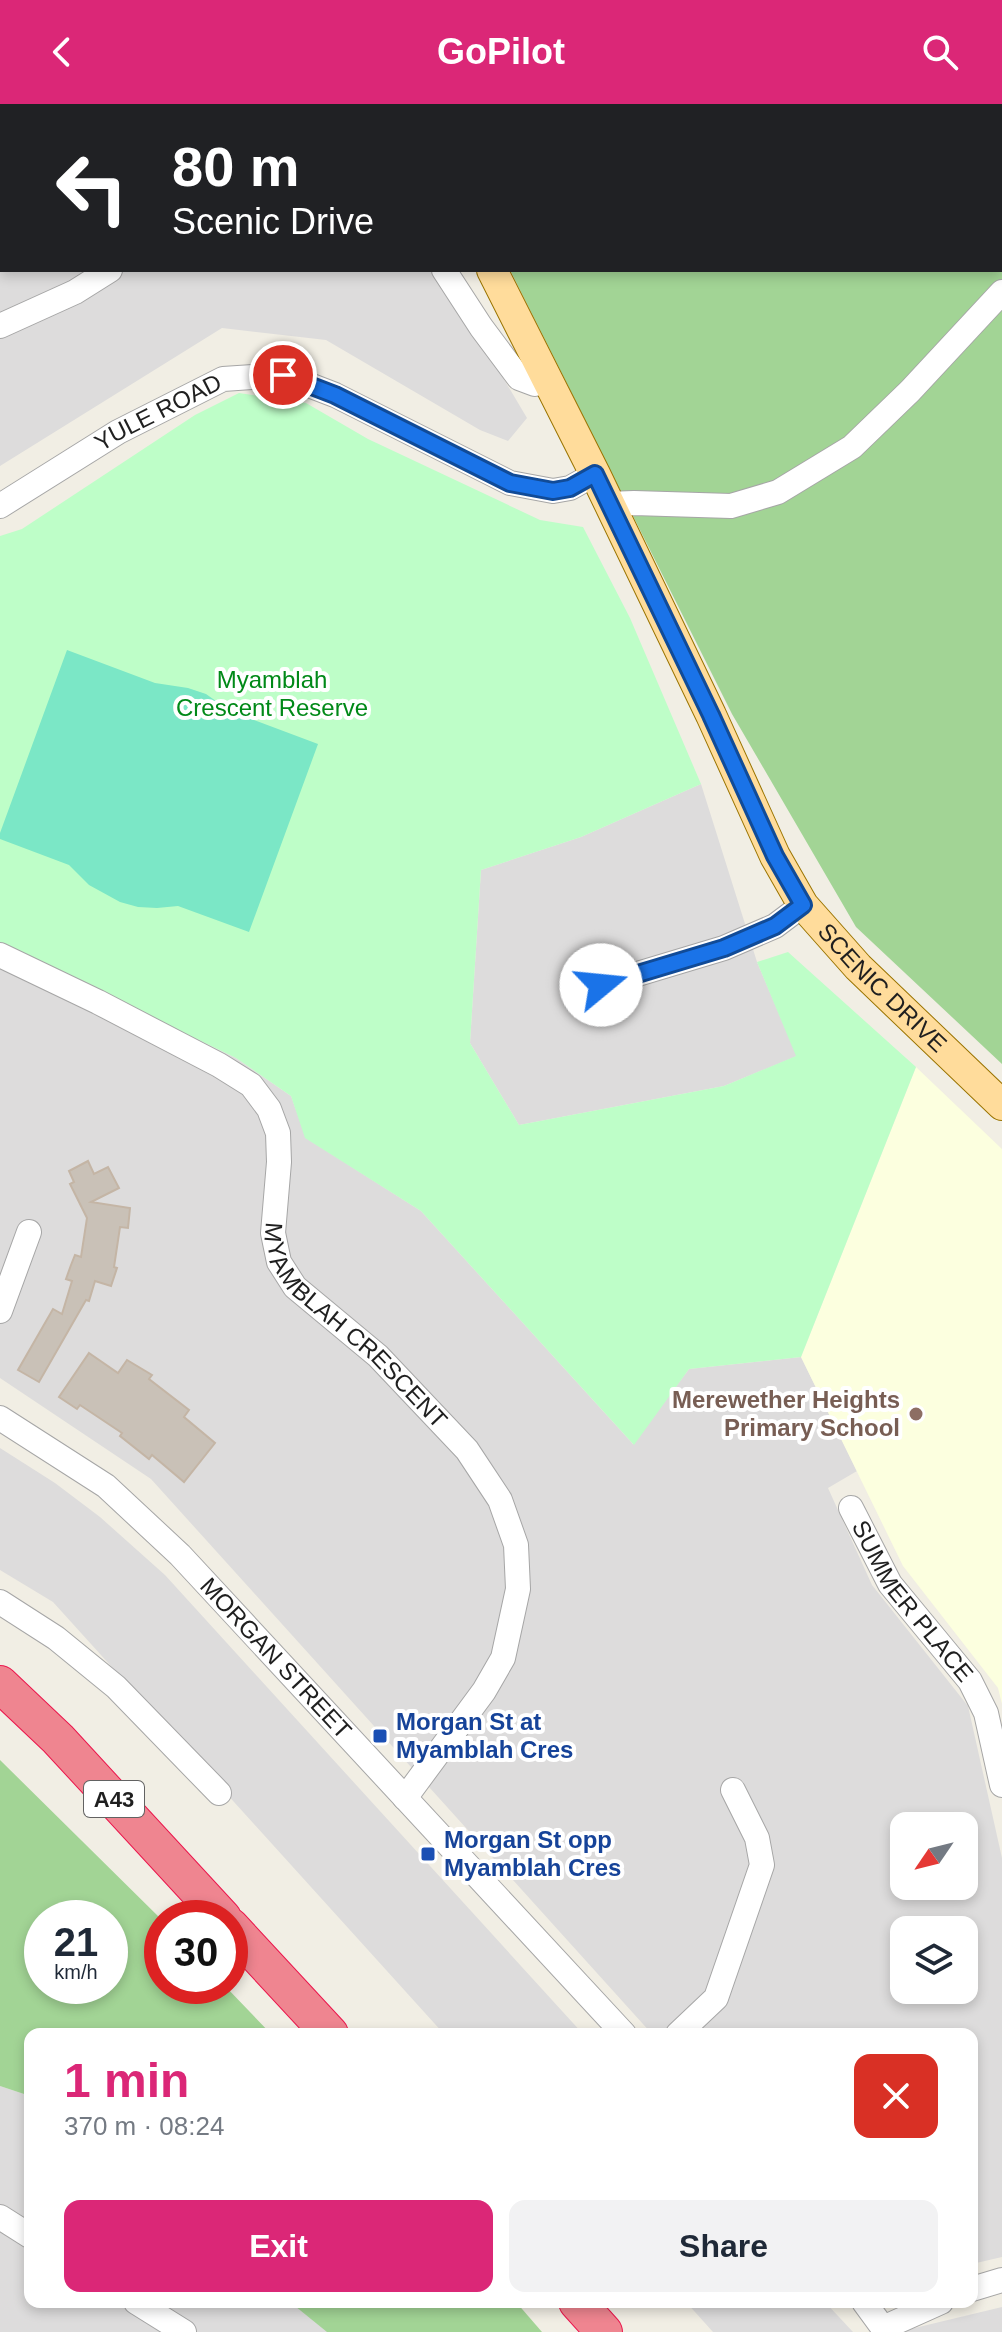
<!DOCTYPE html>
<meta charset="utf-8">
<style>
body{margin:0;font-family:Arial,sans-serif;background:#f2f2f3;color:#1f2937;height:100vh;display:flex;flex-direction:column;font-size:30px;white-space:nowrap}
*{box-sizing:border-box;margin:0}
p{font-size:26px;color:#747a83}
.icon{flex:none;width:44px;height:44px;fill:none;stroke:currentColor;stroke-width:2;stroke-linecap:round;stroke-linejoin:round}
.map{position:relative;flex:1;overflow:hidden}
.side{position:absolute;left:24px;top:1924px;width:954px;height:280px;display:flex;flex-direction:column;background:#fff;border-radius:16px;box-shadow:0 4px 12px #0003}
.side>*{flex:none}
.banner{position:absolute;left:0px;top:0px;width:1002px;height:168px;box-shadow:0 4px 12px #0003;background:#202124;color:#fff;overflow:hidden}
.needle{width:52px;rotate:235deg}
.tools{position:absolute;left:890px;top:1708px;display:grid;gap:16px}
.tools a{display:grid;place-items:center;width:88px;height:88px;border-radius:16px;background:#fff;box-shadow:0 4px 12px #0003;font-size:40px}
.speed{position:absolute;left:24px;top:1796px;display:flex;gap:16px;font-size:40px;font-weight:700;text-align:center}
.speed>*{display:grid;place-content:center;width:104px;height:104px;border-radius:50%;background:#fff;box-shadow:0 4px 12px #0003;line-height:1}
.speed small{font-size:20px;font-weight:400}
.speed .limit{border:12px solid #d22;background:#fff;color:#111}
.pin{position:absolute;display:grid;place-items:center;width:68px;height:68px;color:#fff;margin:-34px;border:4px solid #fff;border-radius:50%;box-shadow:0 2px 8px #0007}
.me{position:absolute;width:88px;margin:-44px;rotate:73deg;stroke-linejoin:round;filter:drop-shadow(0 0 6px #0008)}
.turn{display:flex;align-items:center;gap:28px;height:168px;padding:0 40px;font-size:36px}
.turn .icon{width:104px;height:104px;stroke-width:2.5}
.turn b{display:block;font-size:56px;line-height:68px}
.round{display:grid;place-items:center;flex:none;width:84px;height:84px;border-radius:16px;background:#f2f2f3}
.summary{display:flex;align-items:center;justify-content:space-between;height:136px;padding:0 40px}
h1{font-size:48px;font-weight:700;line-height:60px;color:#db2777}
.primary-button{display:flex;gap:16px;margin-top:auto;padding:16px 40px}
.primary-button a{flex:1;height:92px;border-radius:16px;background:#db2777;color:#fff;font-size:32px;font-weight:700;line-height:92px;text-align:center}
.primary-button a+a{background:#f2f2f3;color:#1f2937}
header{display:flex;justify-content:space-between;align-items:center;height:104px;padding:0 40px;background:#db2777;color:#fff;font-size:36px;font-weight:700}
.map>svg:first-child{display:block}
</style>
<header><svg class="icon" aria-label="back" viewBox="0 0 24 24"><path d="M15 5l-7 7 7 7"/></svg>GoPilot<svg class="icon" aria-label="search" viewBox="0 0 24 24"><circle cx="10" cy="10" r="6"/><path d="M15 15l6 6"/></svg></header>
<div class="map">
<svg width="1002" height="2228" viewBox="0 0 1002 2228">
<rect width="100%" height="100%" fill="#f1eee4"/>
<g fill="#dddcdc" fill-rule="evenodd">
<polygon points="2,104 2,166 430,166 474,225 527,314 508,337 480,326 326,236 222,224 0,362 0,105"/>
<polygon points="701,680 757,858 797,952 724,982 519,1021 470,939 481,766 581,733"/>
<path d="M0,840l236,114 55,38 15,42 115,73 212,233 56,-75 112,-12 56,114 -29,17 44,97 96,121 34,152v399l-30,7v-230h-320l-501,-555 -151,-101zM904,1722h60v60h-60zM904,1826h60v60h-60z"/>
<polygon points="0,1344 55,1379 100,1413 165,1471 583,1930 444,1930 53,1498 0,1466"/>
<polygon points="0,1982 30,1992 30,2198 292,2198 328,2228 0,2228"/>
<polygon points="686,2198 825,2198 853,2228 713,2228"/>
<polygon points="1002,2203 1002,2228 898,2228"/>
</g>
<polygon fill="#fcffdf" points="916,963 1002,1045 1002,1600 998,1584 903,1462 801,1253"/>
<g fill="#a2d495" fill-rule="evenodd">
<polygon points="434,0 1002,0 1002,960 856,823 732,610 510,166 1000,166 1000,2 434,2"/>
<path d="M0,1656l162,160v66h63l46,48h-241v62l-30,-10zM42,1814h68v68h-68z"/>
<polygon points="290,2198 516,2198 542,2228 327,2228"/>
</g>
<polygon fill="#befec8" points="239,289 306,299 368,335 540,416 583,423 630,514 701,680 581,733 481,766 470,939 519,1021 724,982 796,952 757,858 788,848 916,963 801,1253 689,1265 634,1341 421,1107 305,1034 291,992 236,954 0,840 0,432 22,425 195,311"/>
<polygon fill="#7be7c6" points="67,546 155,579 188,584 206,590 230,607 318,640 249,828 178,802 157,804 138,803 120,798 89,781 69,761 0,735 0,729"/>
<g fill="#c9c1b7" stroke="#c4b5a5" stroke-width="2">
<polygon points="88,1057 94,1070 108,1063 119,1084 91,1098 130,1104 128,1124 120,1123 114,1163 117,1164 111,1182 95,1177 89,1197 86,1196 39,1278 18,1266 53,1205 62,1210 72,1177 66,1175 71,1161 75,1151 81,1153 87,1114 70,1080 74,1078 69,1067"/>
<polygon points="89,1249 118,1269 127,1256 152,1271 149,1275 189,1306 184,1313 215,1339 184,1378 152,1351 149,1355 120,1332 122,1329 80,1301 77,1305 59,1293"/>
</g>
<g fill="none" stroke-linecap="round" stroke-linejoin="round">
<g stroke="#a6a6a6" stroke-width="26">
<g id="minor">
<polyline points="370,0 371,2"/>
<polyline points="77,2 79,0"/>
<polyline points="133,2 136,0"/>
<polyline points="348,2 348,0"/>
<polyline points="0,55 2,54"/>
<polyline points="0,93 2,92"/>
<polyline points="444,166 481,223 519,274 535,280 548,278"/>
<polyline points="0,222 75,188 110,166"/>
<polyline points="608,400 634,399 731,402 778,388 852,343 910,287 1002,188"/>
<path id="s1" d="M0,402l118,-74 105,-53 60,-4 52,20 175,88 43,8 17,-3 25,-14"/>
<path id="s2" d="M0,851l98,47 121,63 32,20 18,24 9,24 1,29 -6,71 6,29 16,25 83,69 89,94 33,50 16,45 2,44 -15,69 -19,33 -79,107"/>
<polyline points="601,881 724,844 775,822 803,801"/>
<polyline points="0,1207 29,1128"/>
<path id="s3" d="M0,1314l106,68 74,69 444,479"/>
<path id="s4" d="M851,1404l39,76 80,97 16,32 16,72"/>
<polyline points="0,1498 56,1534 116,1583 219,1689"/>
<polyline points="678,1930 716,1894 762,1761 757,1734 733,1686"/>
<polyline points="0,2113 30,2132"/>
<polyline points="972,2185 1002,2176"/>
<polyline points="136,2198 184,2228"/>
<polyline points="864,2198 886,2228"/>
<polyline points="883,2224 941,2198"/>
</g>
</g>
<g stroke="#9a7400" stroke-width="32">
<g id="major">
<polyline points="414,0 414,2"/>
<path id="s5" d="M492,166l103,204 116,241 64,141 28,49 55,62 144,138"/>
</g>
</g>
<g stroke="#eb154c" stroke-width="38">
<g id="highway">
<polyline points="0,1580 58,1635 223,1814"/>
<polyline points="230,1822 330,1930"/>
<polyline points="577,2198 604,2228"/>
</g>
</g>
<use href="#minor" stroke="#fff" stroke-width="24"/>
<use href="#major" stroke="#ffdc9b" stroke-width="30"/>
<use href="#highway" stroke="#ef8590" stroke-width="36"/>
</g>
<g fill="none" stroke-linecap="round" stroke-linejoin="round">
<g stroke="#114b97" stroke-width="20">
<polyline id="route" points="283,271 335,291 510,379 553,387 570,384 595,370 711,611 775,752 803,801 775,822 724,844 601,881"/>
</g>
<use href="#route" stroke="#1a73e8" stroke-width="14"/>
</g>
<circle fill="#8d6e63" stroke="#fff" stroke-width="3" cx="916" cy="1310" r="8"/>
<g fill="#1a4fb4" stroke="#fff" stroke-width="3">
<rect x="372" y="1624" width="16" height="16" rx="4"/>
<rect x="420" y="1742" width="16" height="16" rx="4"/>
</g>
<g text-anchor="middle" stroke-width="8" stroke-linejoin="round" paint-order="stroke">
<rect fill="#fff" stroke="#626262" stroke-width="2" x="84" y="1677" width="60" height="36" rx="6"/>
<g font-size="22" font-weight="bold" fill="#1f1f1f">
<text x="114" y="1703">A43</text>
</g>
<g font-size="24" fill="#1f1f1f" stroke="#fff">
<text dy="8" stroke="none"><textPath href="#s1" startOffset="184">YULE ROAD</textPath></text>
<text dy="8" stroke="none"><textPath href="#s5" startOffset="822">SCENIC DRIVE</textPath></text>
<text dy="8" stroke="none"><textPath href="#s2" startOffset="564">MYAMBLAH CRESCENT</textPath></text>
<text dy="8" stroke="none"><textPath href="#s4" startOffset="112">SUMMER PLACE</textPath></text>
<text dy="8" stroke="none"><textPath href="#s3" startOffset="368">MORGAN STREET</textPath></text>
</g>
<g font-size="24" fill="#018918" stroke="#fff">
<text x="272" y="584">Myamblah<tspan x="272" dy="28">Crescent Reserve</tspan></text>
</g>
<g font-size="24" font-weight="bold" fill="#785e54" stroke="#fff" text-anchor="end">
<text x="900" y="1304">Merewether Heights<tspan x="900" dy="28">Primary School</tspan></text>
</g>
<g font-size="24" font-weight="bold" fill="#164399" stroke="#fff" text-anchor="start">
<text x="396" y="1626">Morgan St at<tspan x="396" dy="28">Myamblah Cres</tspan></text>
<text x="444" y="1744">Morgan St opp<tspan x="444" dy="28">Myamblah Cres</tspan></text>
</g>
</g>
</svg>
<div class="tools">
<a><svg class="needle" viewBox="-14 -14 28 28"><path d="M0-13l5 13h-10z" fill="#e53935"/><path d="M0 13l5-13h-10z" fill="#747a83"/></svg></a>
<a><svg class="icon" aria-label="layers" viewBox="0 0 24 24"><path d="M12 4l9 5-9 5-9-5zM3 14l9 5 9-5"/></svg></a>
</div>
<div class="speed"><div>21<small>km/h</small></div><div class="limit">30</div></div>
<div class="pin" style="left:283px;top:271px;background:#d93025"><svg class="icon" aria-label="arrive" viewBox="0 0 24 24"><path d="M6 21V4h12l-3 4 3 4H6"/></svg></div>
<svg class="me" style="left:601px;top:881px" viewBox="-20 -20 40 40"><circle r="19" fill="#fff"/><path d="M0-13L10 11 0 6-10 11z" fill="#1a73e8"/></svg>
<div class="banner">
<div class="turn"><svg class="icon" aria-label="left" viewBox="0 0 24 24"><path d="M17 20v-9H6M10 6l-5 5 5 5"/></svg><div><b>80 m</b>Scenic Drive</div></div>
</div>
<section class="side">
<div class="summary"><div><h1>1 min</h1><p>370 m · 08:24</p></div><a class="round" style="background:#d93025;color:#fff"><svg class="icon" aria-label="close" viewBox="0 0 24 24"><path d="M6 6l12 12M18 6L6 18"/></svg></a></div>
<div class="primary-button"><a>Exit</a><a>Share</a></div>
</section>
</div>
